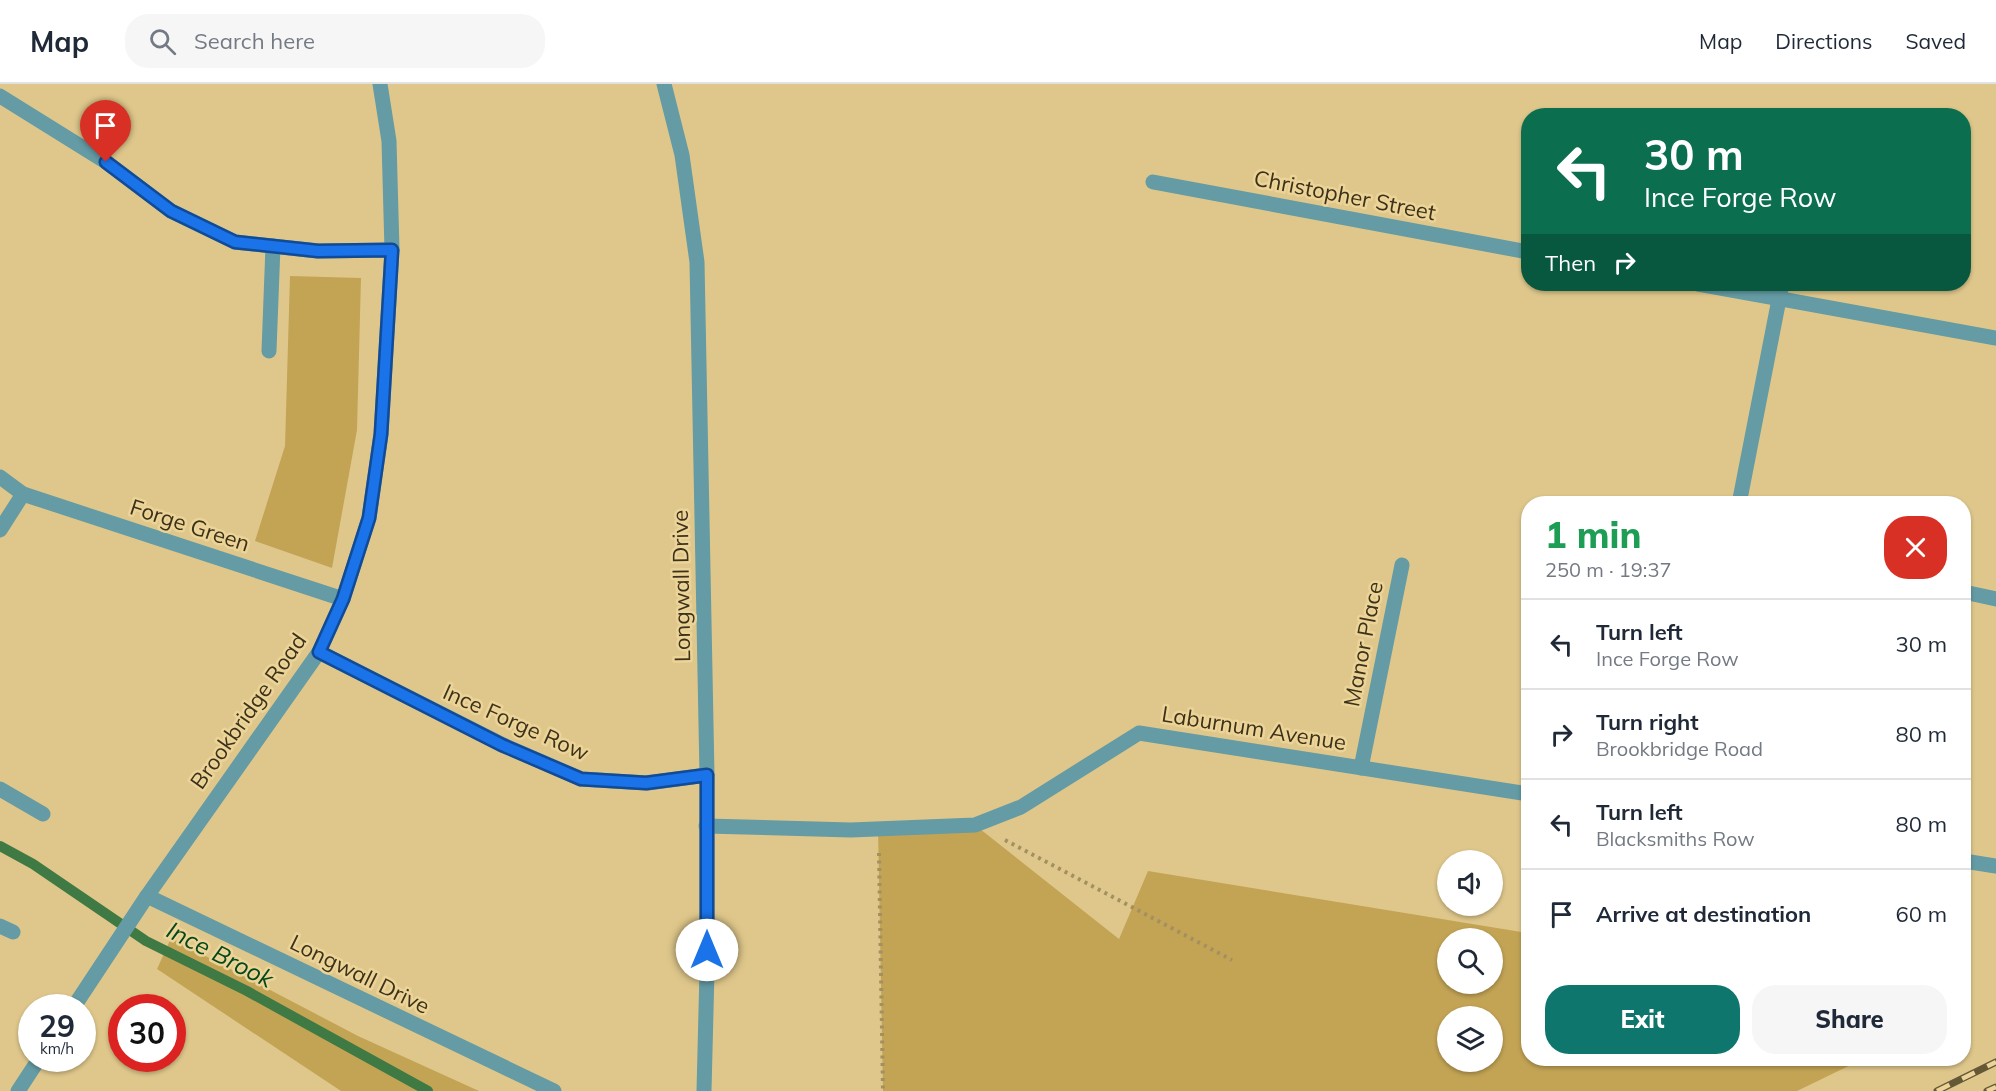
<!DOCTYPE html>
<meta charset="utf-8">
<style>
body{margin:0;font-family:Mulish,sans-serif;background:#f6f6f7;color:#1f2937;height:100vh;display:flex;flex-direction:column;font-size:22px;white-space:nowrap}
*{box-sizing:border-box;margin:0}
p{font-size:20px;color:#747a83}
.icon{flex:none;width:33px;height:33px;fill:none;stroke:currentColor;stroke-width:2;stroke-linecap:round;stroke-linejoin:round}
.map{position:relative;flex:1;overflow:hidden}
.details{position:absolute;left:1521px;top:412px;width:450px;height:570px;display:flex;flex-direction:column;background:#fff;border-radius:24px;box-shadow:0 2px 4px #0004}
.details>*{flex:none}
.guide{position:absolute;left:1521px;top:24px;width:450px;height:183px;border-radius:24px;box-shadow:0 2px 4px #0004;background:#0b6e4f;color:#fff;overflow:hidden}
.tools{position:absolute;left:1437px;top:766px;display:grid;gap:12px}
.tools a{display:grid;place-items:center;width:66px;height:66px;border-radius:50%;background:#fff;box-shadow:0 2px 4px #0004;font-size:30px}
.speed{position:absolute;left:18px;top:910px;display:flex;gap:12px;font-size:30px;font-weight:700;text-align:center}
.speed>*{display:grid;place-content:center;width:78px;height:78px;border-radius:50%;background:#fff;box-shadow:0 2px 4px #0004;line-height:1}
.speed small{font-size:15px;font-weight:400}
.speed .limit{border:9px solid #d22;background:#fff;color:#111}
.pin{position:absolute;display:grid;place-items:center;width:51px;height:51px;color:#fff;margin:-62px -26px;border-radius:50% 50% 50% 0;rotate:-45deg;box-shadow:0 0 6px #0007}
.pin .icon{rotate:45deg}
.me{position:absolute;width:66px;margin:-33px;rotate:0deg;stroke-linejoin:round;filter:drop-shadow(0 0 4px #0008)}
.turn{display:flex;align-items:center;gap:21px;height:126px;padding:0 24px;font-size:27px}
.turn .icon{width:78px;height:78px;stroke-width:2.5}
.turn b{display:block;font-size:42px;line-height:51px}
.then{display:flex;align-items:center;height:57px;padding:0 24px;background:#0003;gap:12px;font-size:22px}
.round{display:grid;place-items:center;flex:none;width:63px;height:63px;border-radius:24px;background:#f6f6f7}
.headline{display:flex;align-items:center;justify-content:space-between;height:102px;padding:0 24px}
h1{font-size:36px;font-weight:800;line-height:45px;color:#1e9e55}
.button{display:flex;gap:12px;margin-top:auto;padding:12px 24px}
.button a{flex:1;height:69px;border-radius:24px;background:#0f766e;color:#fff;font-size:24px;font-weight:800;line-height:69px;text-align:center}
.button a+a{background:#f6f6f7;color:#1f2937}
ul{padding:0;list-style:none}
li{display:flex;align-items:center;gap:18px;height:90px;padding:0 24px;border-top:2px solid #e0e1e3}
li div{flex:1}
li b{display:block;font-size:22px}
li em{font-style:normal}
header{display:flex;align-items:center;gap:36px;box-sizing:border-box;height:84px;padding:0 30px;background:#fff;border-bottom:2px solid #e0e1e3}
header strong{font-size:28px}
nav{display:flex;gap:33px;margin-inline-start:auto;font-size:21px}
.search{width:420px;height:54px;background:#f6f6f7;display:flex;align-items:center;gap:15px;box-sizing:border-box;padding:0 21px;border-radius:24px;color:#747a83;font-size:22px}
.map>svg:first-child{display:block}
</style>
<header>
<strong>Map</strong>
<div class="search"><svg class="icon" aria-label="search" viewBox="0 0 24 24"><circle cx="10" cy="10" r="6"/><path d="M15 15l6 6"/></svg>Search here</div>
<nav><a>Map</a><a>Directions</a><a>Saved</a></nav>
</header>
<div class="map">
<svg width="1996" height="1007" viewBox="0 0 1996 1007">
<rect width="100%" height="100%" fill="#dfc78b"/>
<g fill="#c3a455" fill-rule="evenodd">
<polygon points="290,192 361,194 357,346 332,484 255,457 285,362"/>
<path d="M975,741l144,114 29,-68 380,62v126h335l-66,32h-914l-5,-262zM1448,855h44v45h-44zM1448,933h44v45h-44z"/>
<polygon points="171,854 358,952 479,1007 341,1007 157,885"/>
</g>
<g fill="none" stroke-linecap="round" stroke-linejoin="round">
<polyline stroke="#3f7943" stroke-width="10" points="0,762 33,780 146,857 247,907 428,1007"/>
<g stroke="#a39061" stroke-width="4" stroke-dasharray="3 4.5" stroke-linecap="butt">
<polyline points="1005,756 1232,876"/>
<polyline points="879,769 883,1007"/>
</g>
<polyline stroke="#649ba4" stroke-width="15" points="269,267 273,162"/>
<g stroke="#649ba4" stroke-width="15">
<polyline points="664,0 682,71 697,178 707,691 707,887 704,1007"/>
<polyline points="0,12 106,78 171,127 235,158 318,167 392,166"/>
<polyline points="1153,98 1528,168"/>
<polyline points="1698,200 1996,254"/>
<polyline points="0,393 23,410 343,515"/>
<polyline points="1739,420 1782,200"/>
<polyline points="0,446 23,410"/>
<polyline points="1964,508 1996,515"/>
<polyline points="319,568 503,661 581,695 647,699 707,691"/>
<polyline points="1361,684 1402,481"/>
<polyline points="0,705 43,730"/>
<polyline points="706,742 851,746 975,741 1021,723 1139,649 1528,710"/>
<polyline points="1964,777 1996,782"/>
<polyline points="147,812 554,1007"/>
<polyline points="0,842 13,848"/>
<polyline points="73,924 147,812 319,568 343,515 369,434 381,350 392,166 389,57 380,0"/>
<polyline points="18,1007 39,975"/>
</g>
<g stroke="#655837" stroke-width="7">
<g id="rail">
<polyline points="1937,1007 1996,978"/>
<polyline points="1987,1007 1996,1003"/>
</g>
</g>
<use href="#rail" stroke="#ecd498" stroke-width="4.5" stroke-dasharray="14" stroke-linecap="butt"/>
</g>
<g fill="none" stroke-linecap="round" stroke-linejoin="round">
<g stroke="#114b97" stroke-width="15">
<polyline id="route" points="106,78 171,127 235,158 318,167 392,166 381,350 369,434 343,515 319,568 502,661 581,695 646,699 707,691 707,866"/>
</g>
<use href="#route" stroke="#1a73e8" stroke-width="10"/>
</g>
<g text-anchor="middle" stroke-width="5" stroke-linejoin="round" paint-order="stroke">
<g font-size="22" fill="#3c321a" stroke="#ecd498">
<text transform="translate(1345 111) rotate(11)" y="8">Christopher Street</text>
<text transform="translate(190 441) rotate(18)" y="8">Forge Green</text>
<text transform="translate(681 502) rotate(-91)" y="8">Longwall Drive</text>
<text transform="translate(1363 560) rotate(-79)" y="8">Manor Place</text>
<text transform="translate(248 627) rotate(-55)" y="8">Brookbridge Road</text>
<text transform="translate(516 638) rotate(24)" y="8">Ince Forge Row</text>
<text transform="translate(1254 644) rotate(9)" y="8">Laburnum Avenue</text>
<text transform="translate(360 890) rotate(26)" y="8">Longwall Drive</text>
</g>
<g font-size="24" font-style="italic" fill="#03471a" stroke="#ecd498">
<text transform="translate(220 871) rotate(27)" y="8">Ince Brook</text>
</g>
</g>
</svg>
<div class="tools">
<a><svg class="icon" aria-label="sound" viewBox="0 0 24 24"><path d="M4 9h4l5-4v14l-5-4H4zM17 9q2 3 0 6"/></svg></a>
<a><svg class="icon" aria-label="search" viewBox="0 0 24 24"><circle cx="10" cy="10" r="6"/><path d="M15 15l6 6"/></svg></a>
<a><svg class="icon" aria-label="layers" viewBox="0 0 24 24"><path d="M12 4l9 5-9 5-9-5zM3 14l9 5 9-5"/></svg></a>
</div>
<div class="speed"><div>29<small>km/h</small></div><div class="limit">30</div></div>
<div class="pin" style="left:106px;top:78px;background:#d93025"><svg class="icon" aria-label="arrive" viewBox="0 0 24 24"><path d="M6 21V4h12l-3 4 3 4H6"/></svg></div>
<svg class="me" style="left:707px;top:866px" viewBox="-20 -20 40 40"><circle r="19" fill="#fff"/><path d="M0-13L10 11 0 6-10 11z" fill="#1a73e8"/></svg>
<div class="guide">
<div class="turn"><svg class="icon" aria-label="left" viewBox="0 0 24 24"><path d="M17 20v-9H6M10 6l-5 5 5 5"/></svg><div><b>30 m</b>Ince Forge Row</div></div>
<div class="then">Then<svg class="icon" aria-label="right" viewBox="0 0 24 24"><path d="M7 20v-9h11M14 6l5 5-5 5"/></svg></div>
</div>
<section class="details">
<div class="headline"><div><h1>1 min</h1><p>250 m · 19:37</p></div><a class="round" style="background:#d93025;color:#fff"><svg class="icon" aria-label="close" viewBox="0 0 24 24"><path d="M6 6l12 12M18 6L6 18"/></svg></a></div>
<ul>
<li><svg class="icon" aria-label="left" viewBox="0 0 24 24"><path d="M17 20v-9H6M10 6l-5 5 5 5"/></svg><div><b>Turn left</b><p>Ince Forge Row</p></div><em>30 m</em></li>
<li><svg class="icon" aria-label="right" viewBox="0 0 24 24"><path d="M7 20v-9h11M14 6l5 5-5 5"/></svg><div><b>Turn right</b><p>Brookbridge Road</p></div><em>80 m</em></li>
<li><svg class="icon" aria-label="left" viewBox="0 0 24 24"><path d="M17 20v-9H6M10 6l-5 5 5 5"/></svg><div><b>Turn left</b><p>Blacksmiths Row</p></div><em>80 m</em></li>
<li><svg class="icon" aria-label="arrive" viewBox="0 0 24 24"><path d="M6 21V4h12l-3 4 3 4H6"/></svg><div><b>Arrive at destination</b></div><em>60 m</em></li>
</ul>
<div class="button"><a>Exit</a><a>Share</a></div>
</section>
</div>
